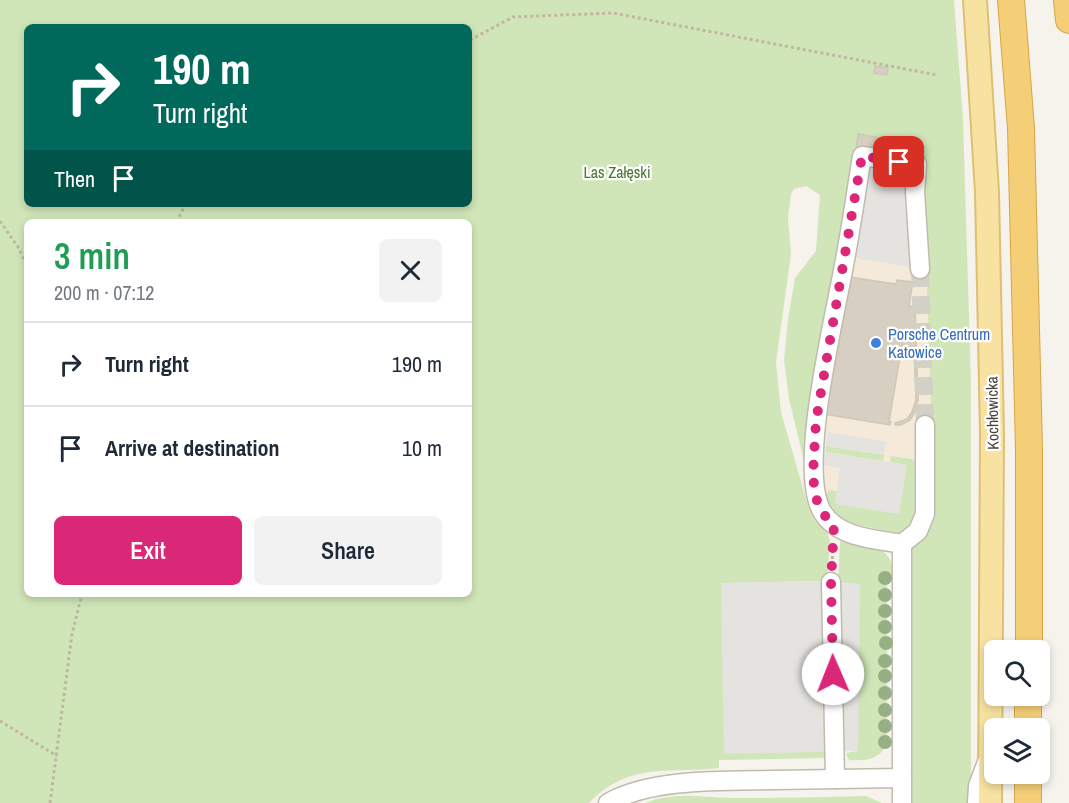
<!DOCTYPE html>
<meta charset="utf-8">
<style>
body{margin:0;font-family:"Archivo Narrow",sans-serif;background:#f2f2f3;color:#1f2937;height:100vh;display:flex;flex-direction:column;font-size:22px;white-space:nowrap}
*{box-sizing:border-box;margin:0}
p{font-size:20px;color:#747a83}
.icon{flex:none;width:33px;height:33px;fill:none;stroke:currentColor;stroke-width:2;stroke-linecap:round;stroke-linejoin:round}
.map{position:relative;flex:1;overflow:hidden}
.side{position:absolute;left:24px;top:219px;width:448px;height:378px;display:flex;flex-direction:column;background:#fff;border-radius:9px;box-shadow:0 3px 9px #0003}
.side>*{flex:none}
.banner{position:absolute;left:24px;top:24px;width:448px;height:183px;border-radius:9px;box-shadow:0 3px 9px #0003;background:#00695c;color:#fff;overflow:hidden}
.controls{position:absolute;left:984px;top:640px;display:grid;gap:12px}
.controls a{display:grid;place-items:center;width:66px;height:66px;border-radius:9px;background:#fff;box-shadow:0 3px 9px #0003;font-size:30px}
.pin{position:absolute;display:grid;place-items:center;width:51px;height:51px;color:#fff;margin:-26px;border-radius:12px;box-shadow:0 3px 9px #0006}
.me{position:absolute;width:66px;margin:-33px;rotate:359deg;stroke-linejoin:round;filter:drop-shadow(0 0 4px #0008)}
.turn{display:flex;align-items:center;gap:21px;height:126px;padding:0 30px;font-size:27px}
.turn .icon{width:78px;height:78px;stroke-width:2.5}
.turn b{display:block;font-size:42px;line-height:51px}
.then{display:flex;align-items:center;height:57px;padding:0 30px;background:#0003;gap:12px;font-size:22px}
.round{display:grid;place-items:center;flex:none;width:63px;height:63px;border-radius:9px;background:#f2f2f3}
.headline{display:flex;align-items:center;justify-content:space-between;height:102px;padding:0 30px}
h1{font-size:36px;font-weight:600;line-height:45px;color:#1e9e55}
.action{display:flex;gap:12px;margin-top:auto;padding:12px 30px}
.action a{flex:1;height:69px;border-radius:9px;background:#db2777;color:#fff;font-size:24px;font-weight:600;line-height:69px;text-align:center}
.action a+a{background:#f2f2f3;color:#1f2937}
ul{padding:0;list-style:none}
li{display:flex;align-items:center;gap:18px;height:84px;padding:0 30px;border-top:2px solid #e0e1e3}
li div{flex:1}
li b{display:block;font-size:22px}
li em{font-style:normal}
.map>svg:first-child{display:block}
</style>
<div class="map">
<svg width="1069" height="803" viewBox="0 0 1069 803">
<rect width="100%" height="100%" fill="#f5f3ec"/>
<polygon fill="#f5ead9" points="859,122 933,136 945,555 827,532 815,521 808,506 802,483"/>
<g fill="#d0e6b8" fill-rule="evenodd">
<path d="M0,0h954l9,119 8,263v421h-60l-1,-247 23,-94 -11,-316 -64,-12 -54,327 -15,-62 -5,-39 4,-41 7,-41 21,-27 4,-56 -14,-9 -12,3 -3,5 -3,24 3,36 -15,108 5,50 27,94 7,15 12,11 3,9 -3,40 -106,2 106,169v6l-108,2v8c-51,6 -89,-7 -130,35h-589zM27,27h443v177h-443zM27,222h443v372h-443z"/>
<polygon points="826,446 884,455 883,461 826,452"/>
<polygon points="891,456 912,459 916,463 916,520 899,533 847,523 833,514 825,498 829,490 837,491 835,503 907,465 890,462"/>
<path d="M840,541c30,6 52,1 54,37l-7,1v163c-6,18 -21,19 -38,18l-3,-7 12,-2 -20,-167z"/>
<path d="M866,796l16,7h-236c24,-12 64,-5 91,-5 43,0 86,-1 129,-2z"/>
</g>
<g fill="#e4e3e0">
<polygon points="880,138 923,146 924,204 904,201 914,268 851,257 866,163"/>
<polygon points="828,432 886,442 884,455 826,446"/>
<polygon points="825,452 907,465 899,514 835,504 840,468 824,465"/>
<polygon points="827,581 860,584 858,751 724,754 721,583"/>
</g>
<g fill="#d6cfc2" stroke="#d0c7b5" stroke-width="1.5">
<polygon points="875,66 888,68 887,75 874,73"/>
<polygon points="858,134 881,138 878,153 856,150"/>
<polygon points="849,277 896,284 897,280 913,282 909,306 915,307 918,400 914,414 910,420 901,425 895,425 895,423 907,419 912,412 916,400 914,347 902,345 889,422 891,422 890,425 823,414 832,363 835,363"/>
</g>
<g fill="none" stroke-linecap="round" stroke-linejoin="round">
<polyline stroke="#d3d0c8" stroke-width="18" stroke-dasharray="18 9" stroke-linecap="butt" points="920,269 925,425"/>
<g stroke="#c0bbaf" stroke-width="21">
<g id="minor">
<path d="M920,269l-5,-77 2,-28 -55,-8c-6,37 -11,73 -18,109 -9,52 -48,207 -21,248 16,25 52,26 79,31l16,-13 7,-17v-89"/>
<polyline points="902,544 902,803"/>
<polyline points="831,582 835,779"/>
<path d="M608,803c43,-25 117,-22 166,-23 43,-1 86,-1 128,-2"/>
<polyline points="977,803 978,786 987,762"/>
</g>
</g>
<g stroke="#ddc072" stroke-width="26">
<polyline id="major" points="975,0 987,192 992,433 990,803"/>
</g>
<g stroke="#d5a546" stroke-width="28">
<g id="highway">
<polyline points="1011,0 1021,128 1029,449 1029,651"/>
<polyline points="1067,0 1069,20"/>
<polyline points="1028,729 1028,696"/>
<polyline points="1028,803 1028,774"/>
</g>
</g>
<g stroke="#c1b7a1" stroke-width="3" stroke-dasharray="3 3" stroke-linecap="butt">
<polyline points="470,40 513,17 613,13 937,75"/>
<polyline points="0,221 18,247 27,265"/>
<polyline points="176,222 186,204"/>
<polyline points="832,565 833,545"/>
<polyline points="0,721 57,756"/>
<polyline points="50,803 72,634 82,594"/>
</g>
<use href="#minor" stroke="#fff" stroke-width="18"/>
<use href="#major" stroke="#f8e2a2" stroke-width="22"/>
<use href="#highway" stroke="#f5cf77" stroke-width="26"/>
</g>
<g fill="#96af85">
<circle cx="885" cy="578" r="7"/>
<circle cx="885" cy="595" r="7"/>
<circle cx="885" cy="611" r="7"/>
<circle cx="885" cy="627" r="7"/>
<circle cx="886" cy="643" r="7"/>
<circle cx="885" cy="661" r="7"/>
<circle cx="885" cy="676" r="7"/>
<circle cx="885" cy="693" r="7"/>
<circle cx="885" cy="710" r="7"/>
<circle cx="885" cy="726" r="7"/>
<circle cx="885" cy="742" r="7"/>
</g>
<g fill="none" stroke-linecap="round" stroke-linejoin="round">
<polyline stroke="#db2777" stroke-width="10" stroke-dasharray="0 18" points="833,674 831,582 834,524 823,514 815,496 813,474 816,421 862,156 899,162"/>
</g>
<circle fill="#3f7fe0" stroke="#fff" stroke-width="2" cx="876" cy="343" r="6"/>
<g text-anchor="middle" stroke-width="4.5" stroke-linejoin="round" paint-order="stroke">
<g font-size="16" fill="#497830" stroke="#fff">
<text x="617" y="178">Las Załęski</text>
</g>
<g font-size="16" fill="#366cbe" stroke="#fff" text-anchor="start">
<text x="888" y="340">Porsche Centrum<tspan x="888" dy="18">Katowice</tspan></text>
</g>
<g font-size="16" fill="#49443a" stroke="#fff">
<text transform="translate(992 413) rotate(-91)" y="6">Kochłowicka</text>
</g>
</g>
</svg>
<div class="controls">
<a><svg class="icon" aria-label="search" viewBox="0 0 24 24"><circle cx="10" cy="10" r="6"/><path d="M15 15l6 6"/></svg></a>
<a><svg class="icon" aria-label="layers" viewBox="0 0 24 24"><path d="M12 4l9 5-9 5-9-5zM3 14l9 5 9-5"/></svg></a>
</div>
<div class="pin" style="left:899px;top:162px;background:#d93025"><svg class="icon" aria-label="arrive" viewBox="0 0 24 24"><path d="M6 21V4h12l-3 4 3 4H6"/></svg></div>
<svg class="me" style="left:833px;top:674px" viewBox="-20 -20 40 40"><circle r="19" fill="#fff"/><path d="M0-13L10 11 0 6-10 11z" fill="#db2777"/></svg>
<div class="banner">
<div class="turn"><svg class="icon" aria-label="right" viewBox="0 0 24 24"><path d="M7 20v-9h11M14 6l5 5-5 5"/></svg><div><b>190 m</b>Turn right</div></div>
<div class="then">Then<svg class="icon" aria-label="arrive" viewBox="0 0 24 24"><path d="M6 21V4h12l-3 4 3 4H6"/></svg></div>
</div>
<section class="side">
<div class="headline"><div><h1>3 min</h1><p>200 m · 07:12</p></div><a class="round"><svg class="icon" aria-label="close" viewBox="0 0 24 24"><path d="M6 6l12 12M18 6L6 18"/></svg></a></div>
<ul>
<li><svg class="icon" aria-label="right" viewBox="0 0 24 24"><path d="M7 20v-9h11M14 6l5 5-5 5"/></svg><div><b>Turn right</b></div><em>190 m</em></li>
<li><svg class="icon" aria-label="arrive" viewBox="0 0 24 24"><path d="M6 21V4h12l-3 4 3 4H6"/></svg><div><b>Arrive at destination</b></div><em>10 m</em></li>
</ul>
<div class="action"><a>Exit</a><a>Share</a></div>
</section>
</div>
